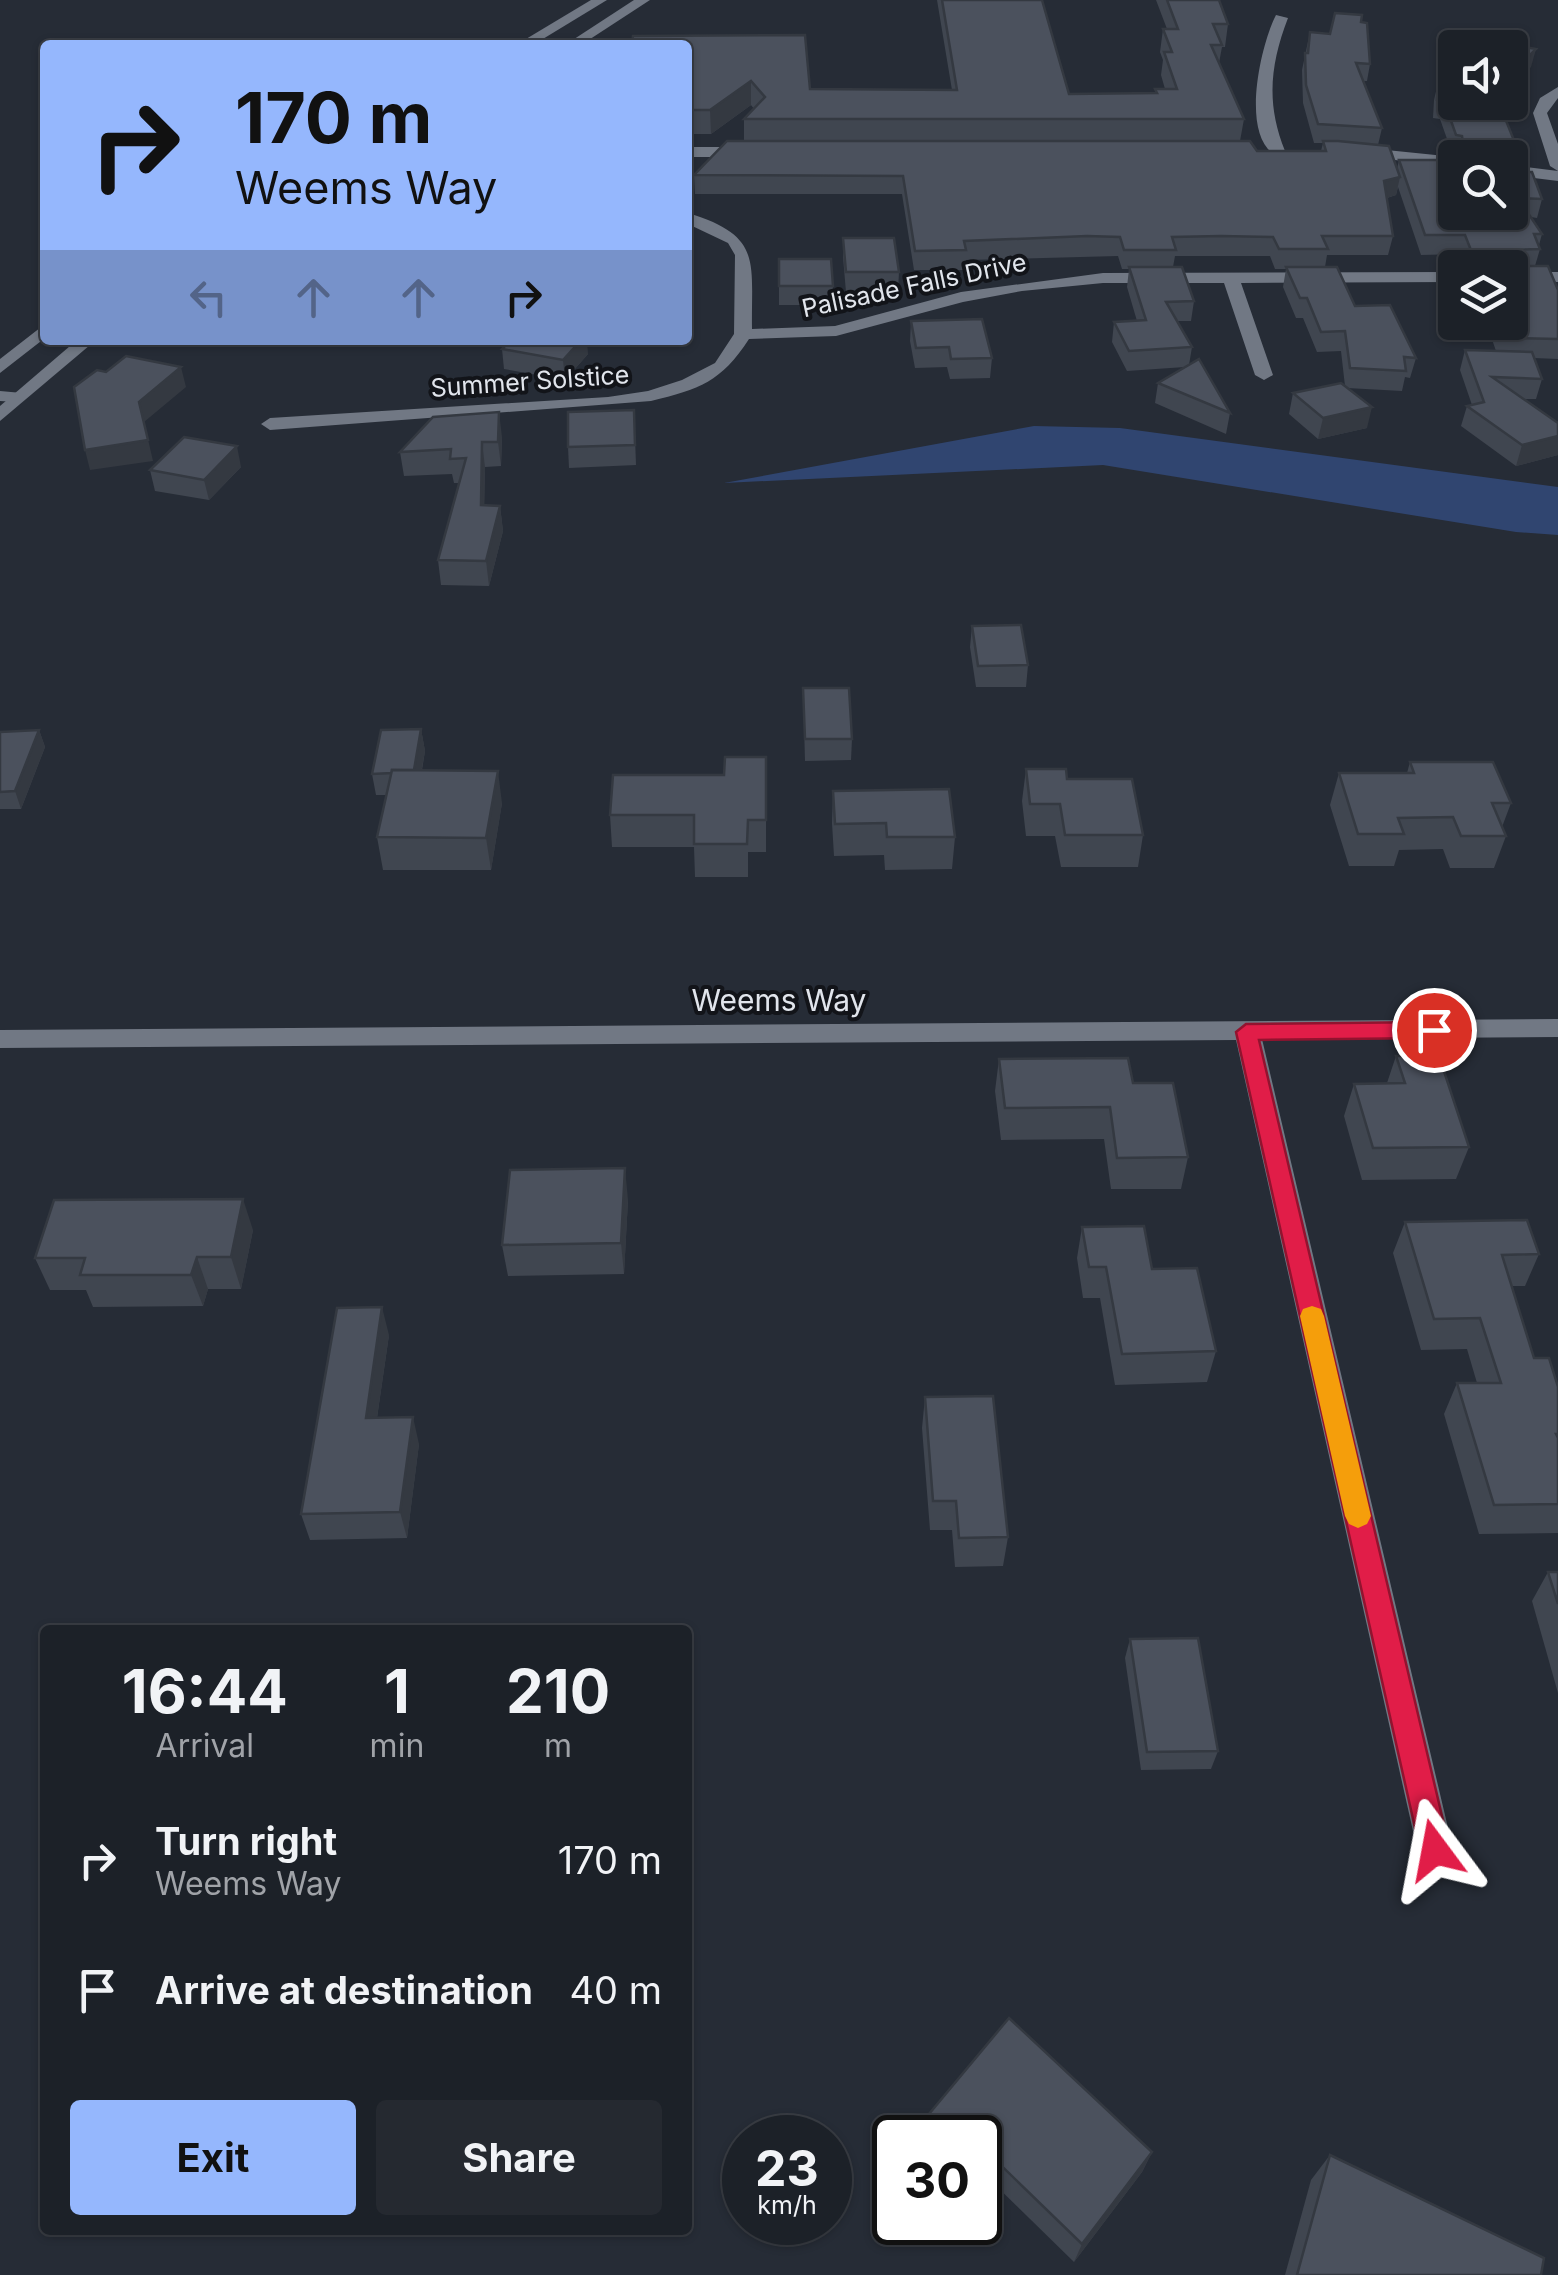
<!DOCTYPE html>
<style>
body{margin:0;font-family:Inter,sans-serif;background:#252930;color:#f1f3f6;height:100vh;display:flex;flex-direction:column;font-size:38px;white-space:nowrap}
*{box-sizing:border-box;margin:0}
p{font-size:32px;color:#a0a3a8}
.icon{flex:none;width:55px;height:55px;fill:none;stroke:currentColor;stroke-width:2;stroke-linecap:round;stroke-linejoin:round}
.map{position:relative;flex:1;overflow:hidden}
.panel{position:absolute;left:40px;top:1625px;width:652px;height:610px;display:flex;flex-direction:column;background:#1c2128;border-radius:10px;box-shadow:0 2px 8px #0004,0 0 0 2px #3a3e45}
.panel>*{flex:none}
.hud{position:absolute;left:40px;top:40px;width:652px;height:305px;border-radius:10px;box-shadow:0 2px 8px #0004,0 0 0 2px #3a3e45;background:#95b7fd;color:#111;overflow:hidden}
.buttons{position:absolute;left:1438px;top:30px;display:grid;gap:20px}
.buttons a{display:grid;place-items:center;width:90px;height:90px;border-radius:10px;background:#1c2128;box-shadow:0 2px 8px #0004,0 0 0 2px #3a3e45;font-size:50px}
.speed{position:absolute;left:722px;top:2115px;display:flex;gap:20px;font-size:50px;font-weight:700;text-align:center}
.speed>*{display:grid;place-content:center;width:130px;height:130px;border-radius:50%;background:#1c2128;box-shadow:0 2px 8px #0004,0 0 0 2px #3a3e45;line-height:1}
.speed small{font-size:25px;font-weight:400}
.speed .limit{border:5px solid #111;border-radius:15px;background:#fff;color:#111}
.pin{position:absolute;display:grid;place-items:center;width:85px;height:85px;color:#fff;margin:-42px;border:5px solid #fff;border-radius:50%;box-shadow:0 2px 10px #0007}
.me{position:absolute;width:110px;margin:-55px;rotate:347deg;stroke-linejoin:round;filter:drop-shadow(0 0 8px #0008)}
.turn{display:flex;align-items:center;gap:35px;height:210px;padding:0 30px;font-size:45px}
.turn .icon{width:130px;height:130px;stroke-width:2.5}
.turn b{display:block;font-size:70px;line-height:85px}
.lanes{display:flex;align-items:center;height:95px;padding:0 30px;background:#0003;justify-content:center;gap:50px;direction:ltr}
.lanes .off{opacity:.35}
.eta{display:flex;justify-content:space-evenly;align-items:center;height:170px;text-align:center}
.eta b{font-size:60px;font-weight:700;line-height:70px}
.primary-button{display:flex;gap:20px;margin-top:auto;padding:20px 30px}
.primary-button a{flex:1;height:115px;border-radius:10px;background:#95b7fd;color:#111;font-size:40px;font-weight:700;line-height:115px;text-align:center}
.primary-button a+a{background:#252930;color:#f1f3f6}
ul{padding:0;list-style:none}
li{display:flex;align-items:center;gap:30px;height:130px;padding:0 30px}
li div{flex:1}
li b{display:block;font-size:38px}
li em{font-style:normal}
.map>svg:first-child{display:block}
</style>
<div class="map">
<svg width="1558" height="2275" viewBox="0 0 1558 2275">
<rect width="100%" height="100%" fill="#262c36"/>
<polygon fill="#304570" points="1034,426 1120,428 1558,487 1558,535 1516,532 1103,465 724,483"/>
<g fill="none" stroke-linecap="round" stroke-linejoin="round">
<g fill="#717884" fill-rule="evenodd">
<path d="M1276,15l12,3c-18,47 -22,86 -3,133l-8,5c-38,-19 -16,-112 -1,-141z"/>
<polygon points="1558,87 1558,98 1547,113 1558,144 1558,171 1550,166 1533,113 1540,98"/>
<polygon points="688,147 754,147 762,152 754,157 688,157"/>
<polygon points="1357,147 1455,157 1455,167 1352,155 1352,149"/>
<polygon points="1510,165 1558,171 1558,181 1510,175"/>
<path d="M688,213c75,23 63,48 64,116l83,-3 126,-34 142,-19 352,-1v10l-214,1 32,92 -9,5 -9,-5 -31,-92h-121l-81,8 -59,11 -127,34 -87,3c-28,43 -49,50 -98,62l-381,29 -9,-6 9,-6 338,-21 40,-6 34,-11 33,-17 19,-29 1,-79 -7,-12 -40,-19z"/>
<rect x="1510" y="272" width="48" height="10"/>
<polygon points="0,391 22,393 25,397 16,402 0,401"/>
<polygon points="1558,1019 1558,1037 1262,1039 1453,1849 1448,1862 1435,1867 1422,1862 1417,1849 1236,1040 0,1048 0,1030"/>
</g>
<g fill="#717884" fill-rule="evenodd">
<polygon points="591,0 607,0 533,45 516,45"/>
<polygon points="634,0 650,0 581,45 565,45"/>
<polygon points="45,324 45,338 0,373 0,359"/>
<polygon points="77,340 96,340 0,421 0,406"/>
</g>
</g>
<g fill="#404650">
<polygon points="937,0 1042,0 1069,94 1155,93 1155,89 1165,89 1161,75 1163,60 1160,52 1163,29 1167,29 1156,0 1219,0 1228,24 1225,47 1222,47 1219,63 1244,119 1240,141 1257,151 1321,151 1323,143 1314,143 1303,103 1302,70 1310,32 1330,34 1361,22 1370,64 1367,81 1364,81 1382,128 1378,145 1397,169 1399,160 1510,158 1458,158 1458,154 1452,153 1440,119 1433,118 1434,100 1438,83 1512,155 1512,159 1526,172 1542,199 1537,218 1531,217 1542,234 1539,245 1540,249 1535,266 1558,290 1558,359 1534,358 1542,379 1536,399 1523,399 1558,423 1558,455 1516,466 1461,426 1467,406 1472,405 1460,370 1465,350 1496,351 1486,322 1510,322 1510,268 1465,268 1460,254 1421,255 1398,187 1396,195 1387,198 1393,236 1388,255 1327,255 1325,267 1355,306 1416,358 1410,378 1405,377 1402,391 1347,388 1367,428 1318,439 1289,414 1293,393 1345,386 1341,351 1317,352 1303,318 1296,318 1283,287 1286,269 1275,269 1270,256 1175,256 1173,267 1194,301 1191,321 1177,321 1192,347 1189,365 1230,413 1226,434 1155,403 1158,383 1185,367 1127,371 1112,342 1114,322 1137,321 1127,287 1129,269 1122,269 1118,256 966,260 965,270 914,270 902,194 695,194 694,175 744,141 744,119 754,109 751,105 711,134 688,134 688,45 810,89 952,90"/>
<polygon points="843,238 899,272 898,291 846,292 843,257"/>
<polygon points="779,259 833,286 832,305 779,305"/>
<polygon points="911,321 992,358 990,378 950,379 947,367 915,368 910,341"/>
<polygon points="502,349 588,354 565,380 504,369"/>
<polygon points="634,410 636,465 569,468 568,447"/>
<polygon points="502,437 501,466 485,467 484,505 500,506 503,531 489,586 441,585 438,560 459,483 454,483 452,474 404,476 400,452"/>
<polygon points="241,467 209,500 155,491 150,470"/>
<polygon points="972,626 1028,665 1026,687 976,687 970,647"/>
<polygon points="803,688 852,739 851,760 805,761"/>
<polygon points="421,729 425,751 422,770 502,803 491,870 383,870 377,837 387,795 376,795 372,774"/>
<polygon points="39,730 45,747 21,809 0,809 0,732"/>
<polygon points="766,757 766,852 748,852 748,877 695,877 694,847 612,847 610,815 724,775"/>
<polygon points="1410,762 1511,803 1502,827 1506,836 1494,868 1450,868 1443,849 1399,850 1394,866 1349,866 1330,805 1339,773 1407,773"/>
<polygon points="1026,769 1067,779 1143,835 1138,867 1061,867 1055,836 1026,836 1022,801"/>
<polygon points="833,791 955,837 952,869 885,870 884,855 834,856 832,823"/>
<polygon points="1396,1056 1469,1147 1456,1179 1362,1180 1344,1116 1354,1084 1387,1083"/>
<polygon points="999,1059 1133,1083 1188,1157 1181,1189 1111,1189 1104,1139 1001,1140 995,1091"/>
<polygon points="628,1200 624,1274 508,1276 502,1245"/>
<polygon points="1405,1222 1539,1254 1525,1286 1511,1286 1534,1358 1558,1387 1558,1533 1479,1534 1444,1414 1457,1383 1477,1383 1467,1349 1421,1350 1393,1253"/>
<polygon points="1082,1227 1152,1269 1216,1351 1207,1382 1115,1385 1100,1298 1083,1298 1077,1258"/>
<polygon points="253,1230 241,1289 208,1289 203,1306 93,1307 86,1290 50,1290 35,1258"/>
<polygon points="389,1335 377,1418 419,1444 407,1538 310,1540 301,1514"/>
<polygon points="925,1397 1008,1537 1003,1566 955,1567 952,1530 930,1530 922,1428"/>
<polygon points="1548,1572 1558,1572 1558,1693 1532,1601"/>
<polygon points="1130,1639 1218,1751 1211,1769 1141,1770 1125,1658"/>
<polygon points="1009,2018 1152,2152 1142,2172 1074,2262 980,2170 980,2138"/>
<polygon points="895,2154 895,2216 874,2195 877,2176"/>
<polygon points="1330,2155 1541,2275 1285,2275 1311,2180"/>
<polygon points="901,2222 919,2222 911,2232"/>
</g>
<g fill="#343941">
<polygon points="1536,49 1531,67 1510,88 1510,75"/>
<polygon points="751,81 751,105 711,134 710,110"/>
<polygon points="1400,177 1396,195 1380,200 1384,181"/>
<polygon points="693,240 694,259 688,266 688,246"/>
<polygon points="581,340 587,340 588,354 565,380 563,360"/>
<polygon points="181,367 186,387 144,422 153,461 90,470 85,450 139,402"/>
<polygon points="1372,407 1367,428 1318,439 1323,418"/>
<polygon points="499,412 502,437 501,466 498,442"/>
<polygon points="1558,436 1558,455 1516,466 1522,445"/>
<polygon points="482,442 485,467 484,530 481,505"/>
<polygon points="237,446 241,467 209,500 204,480"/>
<polygon points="500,506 503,531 489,586 486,561"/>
<polygon points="421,729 425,751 417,795 414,773"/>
<polygon points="39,730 45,747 21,809 15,791"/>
<polygon points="498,771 502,803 491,870 486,838"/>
<polygon points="625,1168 628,1200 624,1274 621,1243"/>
<polygon points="243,1199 253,1230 241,1289 231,1257"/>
<polygon points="197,1257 208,1289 203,1306 191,1275"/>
<polygon points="382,1307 389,1335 373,1445 366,1418"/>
<polygon points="413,1417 419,1444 407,1538 400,1512"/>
<polygon points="1152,2152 1142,2172 1074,2262 1082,2244"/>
</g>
<g fill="#4b515d" stroke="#343941" stroke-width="2.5">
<polygon points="942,0 1042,0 1069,94 1157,93 1155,89 1177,89 1164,52 1172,52 1163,29 1178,29 1167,0 1219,0 1228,24 1213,24 1222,45 1211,45 1244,119 744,119 765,97 751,81 710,110 688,110 688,45 632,45 633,36 805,35 810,89 957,90"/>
<polygon points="1335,13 1362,15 1361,22 1367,23 1370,64 1356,63 1382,128 1318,124 1306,85 1305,53 1308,53 1310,32 1330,34"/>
<polygon points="1490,40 1536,49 1510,75 1510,48 1482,48"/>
<polygon points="1452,58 1455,58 1455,102 1499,103 1515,143 1511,147 1512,159 1522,161 1526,172 1532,172 1542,199 1518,198 1542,234 1534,234 1540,249 1513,250 1512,263 1515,266 1548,266 1558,290 1558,339 1505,338 1499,322 1510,322 1510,268 1478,268 1465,235 1425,235 1399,160 1455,160 1455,212 1510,212 1510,158 1465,158 1462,136 1456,135 1444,101 1437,100 1438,83"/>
<polygon points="727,141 1250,141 1257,151 1326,151 1323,141 1338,141 1389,146 1400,177 1384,181 1393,236 1322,236 1328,249 1279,249 1273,237 1221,236 1172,237 1176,250 1124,250 1120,237 1087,236 964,241 966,250 915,251 903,176 694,175"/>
<polygon points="843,238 894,238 899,272 846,272"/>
<polygon points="779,259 831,259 833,286 779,286"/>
<polygon points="1129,267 1182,267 1194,301 1166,302 1192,347 1129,351 1114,322 1146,320"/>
<polygon points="1286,267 1337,267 1355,306 1390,305 1416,358 1404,357 1406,371 1350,368 1345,331 1321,332 1307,298 1300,298"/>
<polygon points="982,319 992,358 951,359 949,347 916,348 911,321"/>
<polygon points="511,340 581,340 563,360 502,349"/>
<polygon points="1465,350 1532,352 1542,379 1492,377 1558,423 1558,436 1522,445 1467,406 1484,402"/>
<polygon points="126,356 181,367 139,402 148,440 85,450 74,387 97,370 106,372"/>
<polygon points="1199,359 1230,413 1158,383"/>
<polygon points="1341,383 1372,407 1323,418 1293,393"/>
<polygon points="634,410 635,445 568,447 568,412"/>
<polygon points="499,412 498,442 482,442 481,505 500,506 486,561 438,560 466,458 450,459 451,449 400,452 433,417"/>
<polygon points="184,437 237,446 204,480 150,470"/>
<polygon points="1021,625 1028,665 978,666 972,626"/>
<polygon points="803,688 849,688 852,739 805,739"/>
<polygon points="421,729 414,770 392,770 392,773 372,774 381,730"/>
<polygon points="39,730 15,791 0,792 0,732"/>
<polygon points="725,757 766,757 766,820 748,820 747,844 694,844 694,815 610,815 613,775 724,775"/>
<polygon points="1410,762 1493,762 1511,803 1492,803 1506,836 1461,836 1453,817 1398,818 1404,834 1358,834 1339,773 1414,773"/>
<polygon points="1026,769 1066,769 1067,779 1132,779 1143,835 1065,835 1060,804 1030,804"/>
<polygon points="392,770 498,771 486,838 377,837"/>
<polygon points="949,789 955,837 887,837 886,823 835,824 833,791"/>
<polygon points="1396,1056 1439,1056 1469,1147 1373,1148 1354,1084 1405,1083"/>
<polygon points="1128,1058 1133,1083 1173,1083 1188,1157 1117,1158 1110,1107 1005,1108 999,1059"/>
<polygon points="625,1168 621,1243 502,1245 510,1170"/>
<polygon points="243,1199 231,1257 197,1257 191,1275 80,1275 85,1258 35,1258 54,1200"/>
<polygon points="1527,1220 1539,1254 1502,1255 1534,1358 1549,1358 1558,1387 1558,1434 1556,1434 1558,1438 1558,1504 1494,1505 1457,1383 1501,1383 1480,1318 1434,1319 1405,1222"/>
<polygon points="1144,1226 1152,1269 1197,1268 1216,1351 1122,1354 1106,1267 1089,1267 1082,1227"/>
<polygon points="382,1307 366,1418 413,1417 400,1512 301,1514 337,1308"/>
<polygon points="993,1396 1008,1537 959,1538 956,1501 933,1501 925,1397"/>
<polygon points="1548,1572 1558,1572 1558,1604"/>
<polygon points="1198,1638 1218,1751 1147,1752 1130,1639"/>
<polygon points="1009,2018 1152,2152 1082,2244 980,2145 980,2138 909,2138"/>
<polygon points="895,2154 895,2194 877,2176"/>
<polygon points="1330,2155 1544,2258 1541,2275 1297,2275"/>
</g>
<polygon fill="#e11d48" stroke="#92132f" stroke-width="2.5" points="1434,1022 1445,1030 1434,1038 1259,1040 1450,1850 1446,1860 1435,1864 1425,1860 1420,1850 1236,1032 1246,1024"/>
<polygon fill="#f59e0b" points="1312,1306 1321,1309 1324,1316 1371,1516 1367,1524 1358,1528 1349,1524 1345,1516 1300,1316 1303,1309"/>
<g text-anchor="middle" stroke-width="8" stroke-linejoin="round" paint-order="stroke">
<g font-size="25" fill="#e1e5ec" stroke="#121419">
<text transform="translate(914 285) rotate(-12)" y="9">Palisade Falls Drive</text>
<text transform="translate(530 381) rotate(-4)" y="9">Summer Solstice</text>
</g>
<g font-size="30" fill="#e1e5ec" stroke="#121419">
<text x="779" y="1011">Weems Way</text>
</g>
</g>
</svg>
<div class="buttons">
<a><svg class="icon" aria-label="sound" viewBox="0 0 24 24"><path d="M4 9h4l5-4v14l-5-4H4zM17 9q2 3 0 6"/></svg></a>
<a><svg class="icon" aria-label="search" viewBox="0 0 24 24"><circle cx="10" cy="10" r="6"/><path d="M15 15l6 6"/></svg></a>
<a><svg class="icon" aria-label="layers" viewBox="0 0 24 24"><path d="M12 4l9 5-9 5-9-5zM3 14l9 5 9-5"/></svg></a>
</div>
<div class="speed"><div>23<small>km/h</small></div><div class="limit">30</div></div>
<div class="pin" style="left:1434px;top:1030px;background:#d93025"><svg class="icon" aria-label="arrive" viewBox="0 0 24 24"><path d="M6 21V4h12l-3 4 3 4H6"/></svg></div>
<svg class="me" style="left:1435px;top:1850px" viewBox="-20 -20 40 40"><path d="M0-17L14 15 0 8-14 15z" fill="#e11d48" stroke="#fff" stroke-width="4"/></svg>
<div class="hud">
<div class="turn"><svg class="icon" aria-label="right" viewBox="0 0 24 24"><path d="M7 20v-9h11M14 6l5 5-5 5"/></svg><div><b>170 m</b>Weems Way</div></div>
<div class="lanes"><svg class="icon off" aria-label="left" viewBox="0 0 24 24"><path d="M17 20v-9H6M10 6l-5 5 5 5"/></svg><svg class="icon off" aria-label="ahead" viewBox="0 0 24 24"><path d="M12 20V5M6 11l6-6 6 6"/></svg><svg class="icon off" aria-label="ahead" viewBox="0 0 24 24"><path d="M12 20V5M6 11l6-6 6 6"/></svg><svg class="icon" aria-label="right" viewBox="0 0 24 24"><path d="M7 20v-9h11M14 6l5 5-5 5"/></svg></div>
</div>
<section class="panel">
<div class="eta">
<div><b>16:44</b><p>Arrival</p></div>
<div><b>1</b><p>min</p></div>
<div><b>210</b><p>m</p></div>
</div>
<ul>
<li><svg class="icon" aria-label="right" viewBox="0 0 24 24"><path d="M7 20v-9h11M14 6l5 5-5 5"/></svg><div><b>Turn right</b><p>Weems Way</p></div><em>170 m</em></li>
<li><svg class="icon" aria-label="arrive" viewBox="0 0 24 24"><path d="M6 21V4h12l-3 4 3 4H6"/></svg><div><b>Arrive at destination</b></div><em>40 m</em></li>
</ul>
<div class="primary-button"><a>Exit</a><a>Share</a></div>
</section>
</div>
